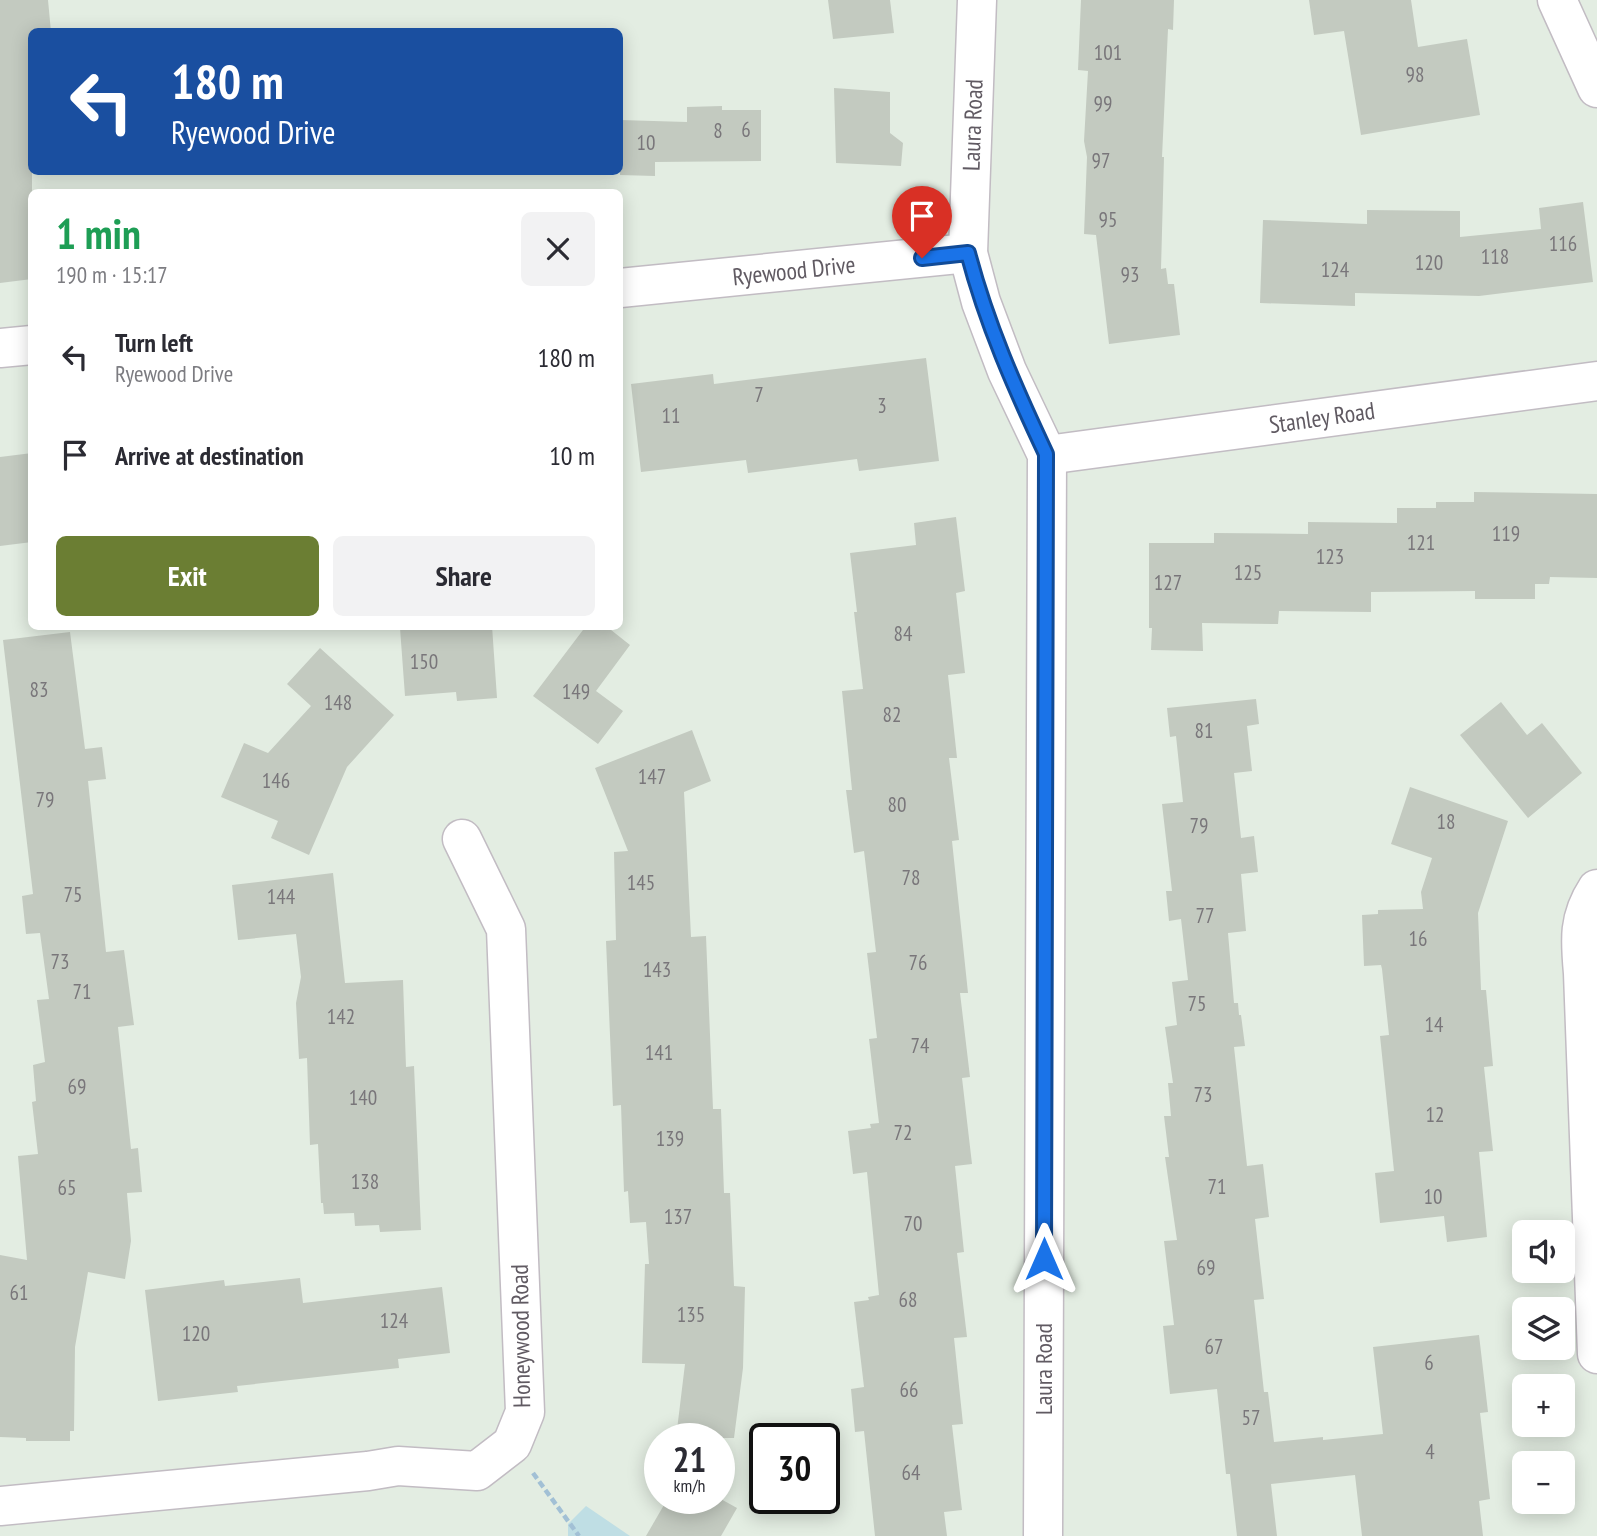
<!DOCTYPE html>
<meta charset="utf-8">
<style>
body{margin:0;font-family:"PT Sans Narrow",sans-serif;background:#f2f2f3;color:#2b2b33;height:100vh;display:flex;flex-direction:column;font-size:26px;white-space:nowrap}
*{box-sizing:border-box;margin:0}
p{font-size:23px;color:#7c7c81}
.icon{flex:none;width:38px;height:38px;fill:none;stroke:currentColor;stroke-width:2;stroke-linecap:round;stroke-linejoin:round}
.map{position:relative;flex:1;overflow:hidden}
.drawer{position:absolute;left:28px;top:189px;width:595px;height:441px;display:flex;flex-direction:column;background:#fff;border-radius:10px;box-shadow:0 4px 18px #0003}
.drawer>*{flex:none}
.hud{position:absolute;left:28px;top:28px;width:595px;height:147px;border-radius:10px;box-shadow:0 4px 18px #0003;background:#1a4fa0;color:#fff;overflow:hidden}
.fabs{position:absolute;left:1512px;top:1220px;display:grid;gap:14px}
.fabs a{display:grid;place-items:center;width:63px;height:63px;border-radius:10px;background:#fff;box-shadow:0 4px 18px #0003;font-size:35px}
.speed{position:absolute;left:644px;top:1423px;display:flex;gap:14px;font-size:35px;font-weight:700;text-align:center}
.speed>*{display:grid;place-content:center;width:91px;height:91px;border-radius:50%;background:#fff;box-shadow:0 4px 18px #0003;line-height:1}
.speed small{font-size:18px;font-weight:400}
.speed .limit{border:4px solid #111;border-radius:10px;background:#fff;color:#111}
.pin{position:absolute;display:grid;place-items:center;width:60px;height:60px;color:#fff;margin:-72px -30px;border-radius:50% 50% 50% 0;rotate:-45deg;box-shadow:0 0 7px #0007}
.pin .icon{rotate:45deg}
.me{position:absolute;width:77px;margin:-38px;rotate:0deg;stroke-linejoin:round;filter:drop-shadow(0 0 5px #0008)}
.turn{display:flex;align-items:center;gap:24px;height:147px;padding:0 28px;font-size:32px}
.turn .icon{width:91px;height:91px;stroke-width:2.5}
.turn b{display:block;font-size:49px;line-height:60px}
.round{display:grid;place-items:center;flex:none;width:74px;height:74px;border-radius:10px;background:#f2f2f3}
.overview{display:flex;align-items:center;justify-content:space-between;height:119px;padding:0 28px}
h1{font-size:42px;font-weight:600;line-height:52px;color:#1e9e55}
.cta{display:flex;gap:14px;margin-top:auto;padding:14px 28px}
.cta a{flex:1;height:80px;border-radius:10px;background:#6b7e33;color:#fff;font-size:28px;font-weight:600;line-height:80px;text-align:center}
.cta a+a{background:#f2f2f3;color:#2b2b33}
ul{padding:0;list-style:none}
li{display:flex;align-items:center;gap:21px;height:98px;padding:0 28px}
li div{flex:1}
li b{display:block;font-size:26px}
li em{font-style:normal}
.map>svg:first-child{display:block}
</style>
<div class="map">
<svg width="1597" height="1536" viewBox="0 0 1597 1536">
<rect width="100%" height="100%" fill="#e3ede2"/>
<polygon fill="#bfdee4" points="586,1506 630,1536 568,1536 568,1524"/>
<g fill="#c3cac0">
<polygon points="0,0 48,0 51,32 32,32 32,279 0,283"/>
<polygon points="828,0 890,0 894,33 833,39"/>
<polygon points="1081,0 1174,0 1173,30 1168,29 1162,157 1164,157 1161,269 1166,268 1168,284 1174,284 1180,335 1109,344 1096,235 1084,234 1087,157 1084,141 1088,71 1078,70"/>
<polygon points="1309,0 1411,0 1418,47 1467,39 1480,115 1361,135 1344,31 1314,35"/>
<polygon points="834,88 890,92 890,133 903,143 901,166 836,163"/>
<polygon points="722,106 722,110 761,110 761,161 655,162 655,176 620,175 620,120 687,122 687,107"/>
<polygon points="1583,202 1593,282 1479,296 1355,293 1355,306 1260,303 1263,220 1367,224 1367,210 1460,211 1460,237 1541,229 1539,208"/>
<polygon points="926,358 939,461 859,471 857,459 748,473 746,460 641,472 631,384 713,374 714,384"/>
<polygon points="32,453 32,542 0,546 0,457"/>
<polygon points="1474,492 1597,494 1597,578 1550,577 1549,584 1535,584 1535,599 1475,599 1475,591 1371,592 1371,612 1279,611 1278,624 1202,623 1203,651 1151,650 1152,628 1149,628 1149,543 1214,543 1214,533 1308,534 1308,522 1397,523 1397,508 1436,508 1436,502 1474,502"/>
<polygon points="956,517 965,591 956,593 965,673 948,675 957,758 949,758 959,840 952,841 968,993 960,993 970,1077 962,1078 972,1164 955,1166 964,1252 957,1253 967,1337 954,1338 963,1424 952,1425 962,1510 944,1512 947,1536 875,1536 864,1431 855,1432 851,1389 864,1387 854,1302 869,1300 868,1297 879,1295 867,1172 853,1174 848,1131 871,1128 870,1124 879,1123 869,1039 877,1038 867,953 876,952 864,851 854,853 846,790 852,790 842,691 863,689 854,612 857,612 850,553 916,545 914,523"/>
<polygon points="424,626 492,626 497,698 457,701 456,692 405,696 400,628"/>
<polygon points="586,626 606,626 630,645 596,691 623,711 598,744 533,696"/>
<polygon points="70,632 85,749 102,747 106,779 88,781 106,952 124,950 134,1025 118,1027 131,1149 138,1148 142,1192 127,1193 131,1241 125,1279 88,1272 75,1347 74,1431 70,1431 70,1441 26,1441 26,1438 0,1437 0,1255 27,1260 18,1156 38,1154 32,1102 36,1101 33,1065 45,1062 37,1000 49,999 40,933 26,934 22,896 33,894 3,640"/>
<polygon points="320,648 394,715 347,767 309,855 271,838 278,821 221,797 244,743 268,753 311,706 287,684"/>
<polygon points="1256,699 1259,724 1247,726 1252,771 1234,773 1241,838 1254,836 1258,872 1241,874 1246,931 1228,933 1234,1003 1238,1003 1239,1015 1241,1015 1245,1046 1234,1047 1247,1166 1263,1164 1269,1217 1255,1219 1264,1299 1254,1300 1264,1392 1268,1392 1274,1442 1323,1437 1323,1440 1383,1434 1373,1347 1479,1335 1488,1412 1480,1413 1490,1499 1479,1501 1483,1536 1362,1536 1355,1475 1271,1484 1277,1536 1237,1536 1230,1474 1226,1474 1217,1389 1170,1394 1163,1326 1174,1325 1164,1241 1177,1240 1165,1157 1169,1157 1164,1116 1171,1116 1168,1083 1173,1083 1165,1027 1177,1025 1172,982 1188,980 1181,919 1169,921 1166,891 1172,891 1162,804 1183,802 1176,736 1170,737 1167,708"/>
<polygon points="1501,702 1527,735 1542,723 1582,773 1528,818 1460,735"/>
<polygon points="692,730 711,781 684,792 691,937 706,936 713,1109 721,1109 724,1193 730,1193 734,1286 745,1287 743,1368 734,1438 676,1438 685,1364 642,1363 645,1264 649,1264 646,1222 630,1223 628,1191 624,1192 621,1105 613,1106 606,941 616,940 614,852 628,851 595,768"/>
<polygon points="1410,787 1508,821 1478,913 1481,990 1486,990 1493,1066 1484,1067 1493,1151 1479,1152 1487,1237 1447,1242 1444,1216 1380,1223 1375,1173 1394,1171 1380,1036 1389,1035 1382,969 1381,965 1364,966 1362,915 1378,914 1378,910 1423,909 1421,892 1432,858 1391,844"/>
<polygon points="333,873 345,983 403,980 406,1067 414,1066 421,1230 380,1232 379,1225 355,1226 354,1213 324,1214 323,1203 321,1203 318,1144 310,1145 307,1058 299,1059 296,1003 301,977 296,934 238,940 232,885"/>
<polygon points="300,1278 303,1303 442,1287 450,1353 398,1359 399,1368 237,1386 238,1392 158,1401 145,1290 224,1280 225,1286"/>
<polygon points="668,1498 719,1498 737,1508 721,1536 646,1536"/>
</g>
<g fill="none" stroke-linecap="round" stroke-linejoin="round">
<g stroke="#c2bcc3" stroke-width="41">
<g id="minor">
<polyline points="977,0 968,253 981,302 1007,371 1047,455 1043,1536"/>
<polyline points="1557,0 1597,88"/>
<polyline points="620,288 968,253"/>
<polyline points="0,348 32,345"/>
<polyline points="1047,455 1597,381"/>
<path d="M1597,889c-19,29 -17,51 -14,84l14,381"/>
<polyline points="0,1506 368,1471 398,1466 477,1471 512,1444 525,1412 506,929 462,839"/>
</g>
</g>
<polyline stroke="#a2c0d5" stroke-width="4.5" stroke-dasharray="7 3.5" stroke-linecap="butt" points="533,1473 579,1536"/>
<use href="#minor" stroke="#fff" stroke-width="38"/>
</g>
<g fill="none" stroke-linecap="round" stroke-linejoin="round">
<g stroke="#114b97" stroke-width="18">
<path id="route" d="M922,258l46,-5c19,72 47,135 78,201l-2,805"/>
</g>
<use href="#route" stroke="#1a73e8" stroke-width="12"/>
</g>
<g text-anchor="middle" stroke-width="5" stroke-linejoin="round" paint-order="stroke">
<g font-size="21" fill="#79767a">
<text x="1108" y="60">101</text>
<text x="1415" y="82">98</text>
<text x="1103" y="111">99</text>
<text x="746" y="137">6</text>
<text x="718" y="138">8</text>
<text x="646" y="150">10</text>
<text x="1101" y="168">97</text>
<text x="1108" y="227">95</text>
<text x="1563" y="251">116</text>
<text x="1495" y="264">118</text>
<text x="1429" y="270">120</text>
<text x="1335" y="277">124</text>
<text x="1130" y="282">93</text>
<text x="759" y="402">7</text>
<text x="882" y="413">3</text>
<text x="671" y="423">11</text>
<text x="1506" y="541">119</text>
<text x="1421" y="550">121</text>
<text x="1330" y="564">123</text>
<text x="1248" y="580">125</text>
<text x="1168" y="590">127</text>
<text x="903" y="641">84</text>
<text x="424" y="669">150</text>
<text x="39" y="697">83</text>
<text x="576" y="699">149</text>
<text x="338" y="710">148</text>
<text x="892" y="722">82</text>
<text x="1204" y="738">81</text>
<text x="652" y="784">147</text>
<text x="276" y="788">146</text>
<text x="45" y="807">79</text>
<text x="897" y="812">80</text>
<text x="1446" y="829">18</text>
<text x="1199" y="833">79</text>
<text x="911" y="885">78</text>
<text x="641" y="890">145</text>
<text x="73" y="902">75</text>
<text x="281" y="904">144</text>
<text x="1205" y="923">77</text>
<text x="1418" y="946">16</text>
<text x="60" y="969">73</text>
<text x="918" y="970">76</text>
<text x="657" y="977">143</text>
<text x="82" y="999">71</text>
<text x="1197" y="1011">75</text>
<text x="341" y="1024">142</text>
<text x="1434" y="1032">14</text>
<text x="920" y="1053">74</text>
<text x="659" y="1060">141</text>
<text x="77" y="1094">69</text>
<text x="1203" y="1102">73</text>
<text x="363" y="1105">140</text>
<text x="1435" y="1122">12</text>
<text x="903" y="1140">72</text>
<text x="670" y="1146">139</text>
<text x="365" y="1189">138</text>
<text x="1217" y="1194">71</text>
<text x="67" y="1195">65</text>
<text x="1433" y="1204">10</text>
<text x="678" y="1224">137</text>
<text x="913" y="1231">70</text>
<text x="1206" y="1275">69</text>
<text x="19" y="1300">61</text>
<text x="908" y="1307">68</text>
<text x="691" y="1322">135</text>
<text x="394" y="1328">124</text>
<text x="196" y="1341">120</text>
<text x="1214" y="1354">67</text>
<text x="1429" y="1370">6</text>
<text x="909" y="1397">66</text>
<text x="1251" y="1425">57</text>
<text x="1430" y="1459">4</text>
<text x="911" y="1480">64</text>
</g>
<g font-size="24" fill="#605a62" stroke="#fff">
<text transform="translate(973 125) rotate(-88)" y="8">Laura Road</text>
<text transform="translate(794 271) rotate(-6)" y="8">Ryewood Drive</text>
<text transform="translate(1322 418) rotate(-8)" y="8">Stanley Road</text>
<text transform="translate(521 1336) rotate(-91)" y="8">Honeywood Road</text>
<text transform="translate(1044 1369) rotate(-90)" y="8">Laura Road</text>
</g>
</g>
</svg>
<div class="fabs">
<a><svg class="icon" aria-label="sound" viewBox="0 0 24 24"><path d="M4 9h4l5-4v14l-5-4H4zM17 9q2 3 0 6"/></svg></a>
<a><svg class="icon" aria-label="layers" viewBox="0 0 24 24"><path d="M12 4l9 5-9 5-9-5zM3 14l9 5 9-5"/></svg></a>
<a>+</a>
<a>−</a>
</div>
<div class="speed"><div>21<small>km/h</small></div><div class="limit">30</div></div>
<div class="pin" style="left:922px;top:258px;background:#d93025"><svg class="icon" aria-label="arrive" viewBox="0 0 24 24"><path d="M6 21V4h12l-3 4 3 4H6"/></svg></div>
<svg class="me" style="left:1044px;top:1259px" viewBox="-20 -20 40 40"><path d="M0-17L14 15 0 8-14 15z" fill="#1a73e8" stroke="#fff" stroke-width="4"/></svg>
<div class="hud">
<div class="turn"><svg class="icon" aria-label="left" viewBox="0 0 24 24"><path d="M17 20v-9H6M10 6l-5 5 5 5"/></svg><div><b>180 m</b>Ryewood Drive</div></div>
</div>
<section class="drawer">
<div class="overview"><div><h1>1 min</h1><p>190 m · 15:17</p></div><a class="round"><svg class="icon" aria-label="close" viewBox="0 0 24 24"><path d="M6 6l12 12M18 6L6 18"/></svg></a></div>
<ul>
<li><svg class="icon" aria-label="left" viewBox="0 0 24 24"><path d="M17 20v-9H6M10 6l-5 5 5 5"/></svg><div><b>Turn left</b><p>Ryewood Drive</p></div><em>180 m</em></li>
<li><svg class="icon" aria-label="arrive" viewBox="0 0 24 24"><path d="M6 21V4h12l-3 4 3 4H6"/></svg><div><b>Arrive at destination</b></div><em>10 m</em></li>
</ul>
<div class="cta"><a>Exit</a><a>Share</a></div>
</section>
</div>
